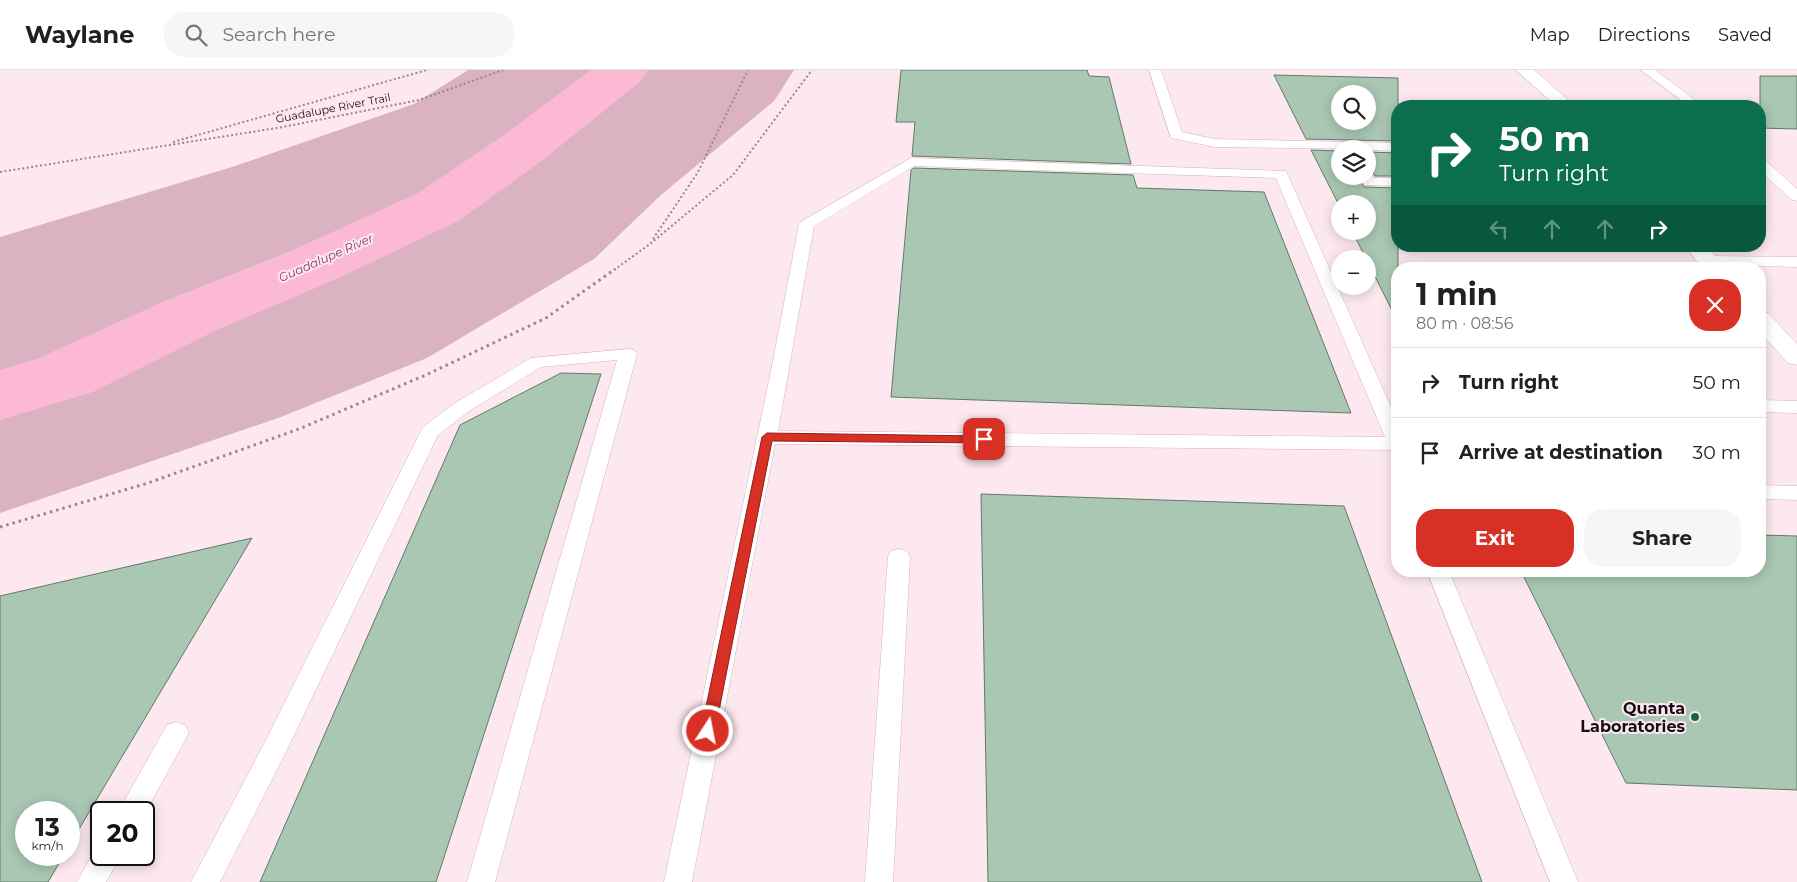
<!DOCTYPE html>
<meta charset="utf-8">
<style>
body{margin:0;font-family:Montserrat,sans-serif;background:#f6f6f6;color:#202124;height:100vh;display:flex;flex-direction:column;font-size:19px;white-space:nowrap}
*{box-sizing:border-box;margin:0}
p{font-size:16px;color:#757577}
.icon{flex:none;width:28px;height:28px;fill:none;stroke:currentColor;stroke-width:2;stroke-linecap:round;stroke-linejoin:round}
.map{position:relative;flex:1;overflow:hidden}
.sheet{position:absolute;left:1391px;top:192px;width:375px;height:315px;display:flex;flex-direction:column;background:#fff;border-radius:20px;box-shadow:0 2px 12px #0003}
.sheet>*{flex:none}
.guide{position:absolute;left:1391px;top:30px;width:375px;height:152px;border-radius:20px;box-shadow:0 2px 12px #0003;background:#0b6e4f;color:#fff;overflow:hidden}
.tools{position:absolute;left:1331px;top:15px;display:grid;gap:10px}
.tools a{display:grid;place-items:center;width:45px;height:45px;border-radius:50%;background:#fff;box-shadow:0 2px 12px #0003;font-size:25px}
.speed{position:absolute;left:15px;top:731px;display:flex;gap:10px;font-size:25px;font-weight:700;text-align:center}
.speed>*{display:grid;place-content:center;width:65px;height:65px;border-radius:50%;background:#fff;box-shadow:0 2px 12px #0003;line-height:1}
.speed small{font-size:12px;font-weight:400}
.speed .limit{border:2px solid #111;border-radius:8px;background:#fff;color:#111}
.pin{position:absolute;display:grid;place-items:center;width:42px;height:42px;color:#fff;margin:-21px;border-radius:10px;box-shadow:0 2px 8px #0006}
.me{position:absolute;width:55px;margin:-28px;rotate:11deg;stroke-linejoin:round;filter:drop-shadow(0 0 4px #0008)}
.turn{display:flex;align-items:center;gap:18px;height:105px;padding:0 25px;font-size:22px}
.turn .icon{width:65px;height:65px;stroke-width:2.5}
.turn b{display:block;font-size:35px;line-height:42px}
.lanes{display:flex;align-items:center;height:48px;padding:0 25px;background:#0003;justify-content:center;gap:25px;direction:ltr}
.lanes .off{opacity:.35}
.round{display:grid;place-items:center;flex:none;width:52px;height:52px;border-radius:20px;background:#f6f6f6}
.head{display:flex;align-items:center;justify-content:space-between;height:85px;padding:0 25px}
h1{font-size:30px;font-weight:700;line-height:38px}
.primary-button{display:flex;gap:10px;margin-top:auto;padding:10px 25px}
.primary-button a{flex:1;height:58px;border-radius:20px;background:#d93025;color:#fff;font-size:20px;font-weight:700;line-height:58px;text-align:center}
.primary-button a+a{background:#f6f6f6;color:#202124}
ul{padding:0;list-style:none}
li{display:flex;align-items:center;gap:15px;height:70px;padding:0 25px;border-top:1px solid #e0e0e0}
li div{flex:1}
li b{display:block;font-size:19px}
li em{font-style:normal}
header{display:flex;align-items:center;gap:30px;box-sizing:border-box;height:70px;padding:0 25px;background:#fff;border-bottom:1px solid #e0e0e0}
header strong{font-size:24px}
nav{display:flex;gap:28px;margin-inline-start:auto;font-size:18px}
.search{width:350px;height:45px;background:#f6f6f6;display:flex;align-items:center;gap:12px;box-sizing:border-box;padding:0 18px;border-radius:20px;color:#757577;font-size:19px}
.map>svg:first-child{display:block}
</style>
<header>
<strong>Waylane</strong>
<div class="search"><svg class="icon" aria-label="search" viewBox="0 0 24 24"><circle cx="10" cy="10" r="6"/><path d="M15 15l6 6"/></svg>Search here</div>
<nav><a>Map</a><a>Directions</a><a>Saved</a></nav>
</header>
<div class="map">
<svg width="1797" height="812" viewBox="0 0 1797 812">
<rect width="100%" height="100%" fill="#fde8ef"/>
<polygon fill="#dab2c1" points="468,0 794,0 774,31 661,125 594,189 427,288 281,347 0,443 0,167 232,97 414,34"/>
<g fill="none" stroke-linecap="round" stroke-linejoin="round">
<polygon fill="#fcb9d4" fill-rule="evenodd" points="591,0 648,0 641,11 544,89 460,150 339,208 217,260 93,322 0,350 0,300 39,288 167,230 293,180 416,124 504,65"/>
</g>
<g fill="#a9c7b3" stroke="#5f7b69" fill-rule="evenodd">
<polygon points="901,0 1087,0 1089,6 1109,7 1131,94 912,86 915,52 896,52"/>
<path d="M1274,5l124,3v63l-92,-2zM1340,24h28v27h-28z"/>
<polygon points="1760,6 1797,6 1797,59 1760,58"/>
<polygon points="1311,80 1340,81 1340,106 1357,106 1364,117 1398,118 1398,252 1352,161 1368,161 1368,134 1340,134 1340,137"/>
<polygon points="1368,82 1398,83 1398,106 1375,106 1372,101 1368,100"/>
<polygon points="914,98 1133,105 1137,118 1264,122 1351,343 891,327 911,100"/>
<polygon points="561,303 601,304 436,812 260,812 460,355"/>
<polygon points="981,424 1344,436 1482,812 988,812"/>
<polygon points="1760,465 1797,466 1797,720 1626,713 1521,501 1760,501"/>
<polygon points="252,468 69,776 69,742 26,742 26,785 64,785 48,812 0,812 0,526"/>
</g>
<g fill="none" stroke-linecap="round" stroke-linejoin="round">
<g stroke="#d5b3c0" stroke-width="1">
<g id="lane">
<polygon points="1149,0 1161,0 1182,62 1215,69 1398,73 1398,81 1368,80 1368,79 1215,77 1171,68"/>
<polygon points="1641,0 1655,0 1703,36 1689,36"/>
<path d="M911,88l375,13 112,252v27l-623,-6 -83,438h-28l109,-521 26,-137 3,-3zM914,96l362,12 109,259 -607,-6 36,-205z"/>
<polygon points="1760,89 1765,90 1797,119 1797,131 1792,130 1760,101"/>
<polygon points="1368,102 1371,103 1374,108 1398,108 1398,116 1364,115 1359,106 1368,106"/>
<polygon points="1708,186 1797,187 1797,197 1702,194 1700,191 1702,188"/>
<polygon points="628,279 634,280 637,284 495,812 467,812 617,290 541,297 469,341 438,365 284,686 220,812 191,812 266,670 423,357 455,333 531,288"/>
<polygon points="1760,330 1797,331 1797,343 1760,342"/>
<polygon points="1760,415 1797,416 1797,430 1760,429"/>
<polygon points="899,479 907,481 910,487 893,812 865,812 888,487 891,481"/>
<polygon points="1427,501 1449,501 1578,812 1550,812"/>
<polygon points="176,652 185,655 189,663 144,745 144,742 118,742 167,655"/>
<polygon points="101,774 101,785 121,785 106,812 77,812 97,776"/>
</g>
</g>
<g stroke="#d5b3c0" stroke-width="1">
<g id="secondary">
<polygon points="1516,0 1534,0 1575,36 1556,36"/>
<polygon points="1685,176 1707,176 1726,199 1703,199"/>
<polygon points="1760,241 1768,243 1797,274 1797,295 1788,293 1760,262"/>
</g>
</g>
<g stroke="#98888e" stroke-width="2" stroke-dasharray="2 2.5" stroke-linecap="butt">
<polyline points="173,72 427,0"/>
<polyline points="0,102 283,57 419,30 503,0"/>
<polyline points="653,169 698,102 748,0"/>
<polyline points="614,200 650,174 733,105 812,0"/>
</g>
<polyline stroke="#98888e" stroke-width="3" stroke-dasharray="2.5 4" stroke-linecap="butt" points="0,457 148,413 299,359 428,304 546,248 615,199"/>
<use href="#lane" fill="#fff" fill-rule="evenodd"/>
<use href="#secondary" fill="#fff" fill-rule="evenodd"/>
</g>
<polygon fill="#d93025" stroke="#8d1f18" points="767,363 984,366 989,369 984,373 772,371 715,661 713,665 708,667 703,665 701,661 762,367"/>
<circle fill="#0e6a3e" stroke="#fde8ef" stroke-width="2" cx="1695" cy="647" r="5"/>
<g text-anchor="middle" stroke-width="4" stroke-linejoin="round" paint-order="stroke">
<g font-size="11" fill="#190e13" stroke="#fde8ef">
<text transform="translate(333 38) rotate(-11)" y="4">Guadalupe River Trail</text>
</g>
<g font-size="12" font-style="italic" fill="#85385c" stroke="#fde8ef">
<text transform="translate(326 188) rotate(-24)" y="4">Guadalupe River</text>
</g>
<g font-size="16" font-weight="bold" fill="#190e13" stroke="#fde8ef" text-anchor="end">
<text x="1685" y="644">Quanta<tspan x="1685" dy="18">Laboratories</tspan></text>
</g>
</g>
</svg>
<div class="tools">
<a><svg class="icon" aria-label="search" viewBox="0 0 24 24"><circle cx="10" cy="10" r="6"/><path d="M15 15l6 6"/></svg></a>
<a><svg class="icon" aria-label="layers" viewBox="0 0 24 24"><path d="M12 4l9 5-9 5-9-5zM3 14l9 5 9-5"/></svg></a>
<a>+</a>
<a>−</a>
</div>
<div class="speed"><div>13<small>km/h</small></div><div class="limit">20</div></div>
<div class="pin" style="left:984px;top:369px;background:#d93025"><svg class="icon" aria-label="arrive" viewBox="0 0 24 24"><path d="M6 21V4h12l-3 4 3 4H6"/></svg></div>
<svg class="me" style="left:708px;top:661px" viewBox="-20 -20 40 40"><circle r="17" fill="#d93025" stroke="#fff" stroke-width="3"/><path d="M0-11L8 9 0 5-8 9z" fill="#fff"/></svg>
<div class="guide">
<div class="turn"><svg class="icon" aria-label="right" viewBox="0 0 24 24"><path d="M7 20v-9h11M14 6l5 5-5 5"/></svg><div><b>50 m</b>Turn right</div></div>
<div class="lanes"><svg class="icon off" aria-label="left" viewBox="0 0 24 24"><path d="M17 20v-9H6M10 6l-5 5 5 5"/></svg><svg class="icon off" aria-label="ahead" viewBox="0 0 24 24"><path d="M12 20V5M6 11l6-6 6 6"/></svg><svg class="icon off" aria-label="ahead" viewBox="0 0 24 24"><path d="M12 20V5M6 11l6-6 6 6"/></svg><svg class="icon" aria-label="right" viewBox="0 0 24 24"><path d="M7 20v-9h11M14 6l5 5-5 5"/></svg></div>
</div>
<section class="sheet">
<div class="head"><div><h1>1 min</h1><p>80 m · 08:56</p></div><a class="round" style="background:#d93025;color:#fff"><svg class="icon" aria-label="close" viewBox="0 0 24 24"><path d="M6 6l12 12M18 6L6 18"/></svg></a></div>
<ul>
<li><svg class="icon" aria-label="right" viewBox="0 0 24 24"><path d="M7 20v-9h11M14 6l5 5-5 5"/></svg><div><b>Turn right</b></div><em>50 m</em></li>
<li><svg class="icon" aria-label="arrive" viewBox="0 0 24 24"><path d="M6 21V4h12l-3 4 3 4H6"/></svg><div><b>Arrive at destination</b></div><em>30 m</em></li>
</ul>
<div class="primary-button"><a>Exit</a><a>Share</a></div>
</section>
</div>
